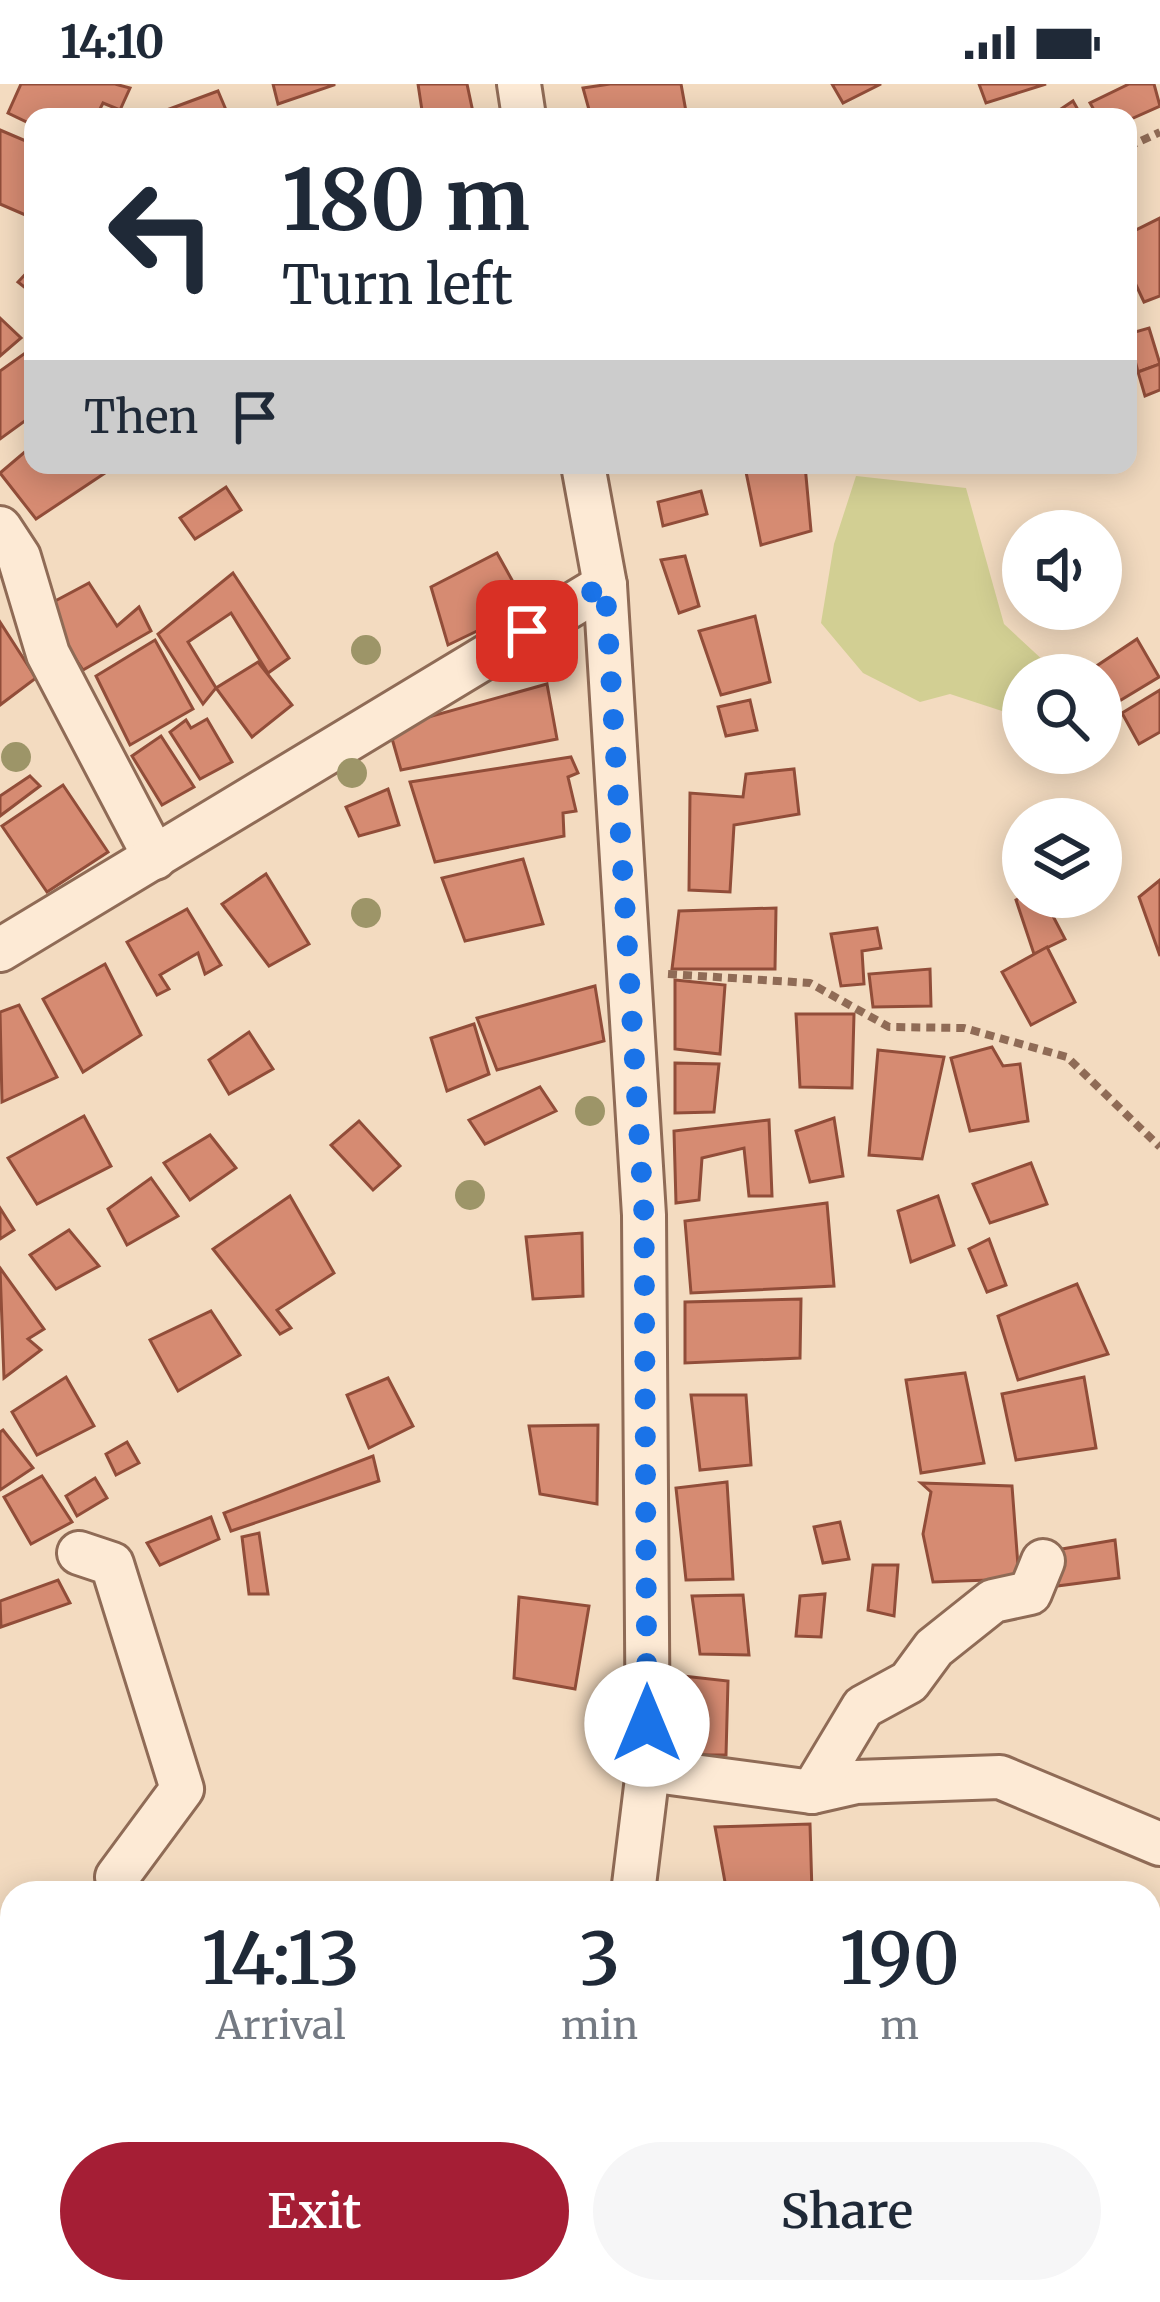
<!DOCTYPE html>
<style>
body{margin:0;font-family:Merriweather,serif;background:#f6f6f7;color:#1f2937;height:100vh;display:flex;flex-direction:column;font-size:45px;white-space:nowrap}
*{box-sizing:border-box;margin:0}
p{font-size:39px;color:#747a83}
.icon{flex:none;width:66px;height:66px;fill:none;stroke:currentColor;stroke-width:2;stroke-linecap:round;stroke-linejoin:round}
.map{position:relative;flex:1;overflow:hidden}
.drawer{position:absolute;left:0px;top:1797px;width:1161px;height:423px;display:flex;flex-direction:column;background:#fff;border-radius:36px 36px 0 0;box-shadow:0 6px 30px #0003}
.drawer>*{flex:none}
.hud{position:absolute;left:24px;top:24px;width:1113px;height:366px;border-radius:24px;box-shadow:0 6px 30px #0003;background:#fff;color:#1f2937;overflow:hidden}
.tools{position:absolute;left:1002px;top:426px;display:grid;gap:24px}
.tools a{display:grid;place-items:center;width:120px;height:120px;border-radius:50%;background:#fff;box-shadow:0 6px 30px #0003;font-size:60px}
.pin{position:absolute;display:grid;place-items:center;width:102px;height:102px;color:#fff;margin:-51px;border-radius:24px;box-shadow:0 6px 18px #0006}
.me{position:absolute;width:132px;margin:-66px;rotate:0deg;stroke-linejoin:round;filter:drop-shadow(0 0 9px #0008)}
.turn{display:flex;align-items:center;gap:42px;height:252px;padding:0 60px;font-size:54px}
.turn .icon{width:156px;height:156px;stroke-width:2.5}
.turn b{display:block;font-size:84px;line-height:102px}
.then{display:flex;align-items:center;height:114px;padding:0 60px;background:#0003;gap:24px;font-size:45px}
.eta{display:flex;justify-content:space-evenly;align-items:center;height:204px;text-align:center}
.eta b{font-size:72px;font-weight:600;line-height:84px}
.action{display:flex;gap:24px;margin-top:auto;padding:24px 60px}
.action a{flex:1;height:138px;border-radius:72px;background:#a51e35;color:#fff;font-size:48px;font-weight:600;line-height:138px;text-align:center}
.action a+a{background:#f6f6f7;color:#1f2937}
.status{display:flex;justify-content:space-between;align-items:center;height:84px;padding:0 60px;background:#fff;direction:ltr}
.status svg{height:33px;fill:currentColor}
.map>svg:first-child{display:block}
</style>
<div class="status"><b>14:10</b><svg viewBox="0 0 49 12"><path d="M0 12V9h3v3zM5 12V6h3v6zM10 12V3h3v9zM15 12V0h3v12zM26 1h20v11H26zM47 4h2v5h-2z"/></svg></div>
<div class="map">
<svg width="1160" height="2218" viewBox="0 0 1160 2218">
<rect width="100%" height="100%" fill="#f3dbc0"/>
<polygon fill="#d2cf93" points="856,392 966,404 1004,540 1059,591 1023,591 1023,634 950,610 920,618 863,589 821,539 834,460"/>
<g fill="#d68b72" stroke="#914d39" stroke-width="3">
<polygon points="21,0 115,0 130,4 120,26 103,19 96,33 33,33 33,41 8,29"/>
<polygon points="273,0 334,0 334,1 278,20"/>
<polygon points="418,0 467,0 474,33 423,33"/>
<polygon points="610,0 681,0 687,33 591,33 583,4"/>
<polygon points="832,0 881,0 843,19"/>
<polygon points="979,0 1046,0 986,19"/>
<polygon points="1129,0 1154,0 1160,22 1129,36 1134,45 1128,49 1128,33 1098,33 1090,19"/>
<polygon points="218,7 229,33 166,33 164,27"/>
<polygon points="1073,17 1082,33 1049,33"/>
<polygon points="0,46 33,60 30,133 0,120"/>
<polygon points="1160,134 1160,212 1144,218 1128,184 1128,150"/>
<polygon points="33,182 33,210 18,198"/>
<polygon points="0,234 21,254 0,272"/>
<polygon points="1149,244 1160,280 1138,288 1128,250"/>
<polygon points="28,267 33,274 33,331 0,355 0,287"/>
<polygon points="1160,280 1160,306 1145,312 1138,288"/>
<polygon points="33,361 33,381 117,381 36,435 0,389"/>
<polygon points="775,381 805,381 811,447 761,461 746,388"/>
<polygon points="226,403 241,426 195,455 180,434"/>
<polygon points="701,407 707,430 663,442 658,418"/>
<polygon points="497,469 527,523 448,561 431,503"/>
<polygon points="685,472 699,522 679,529 661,476"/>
<polygon points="233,489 289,574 268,589 231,529 188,558 216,604 203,620 158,550"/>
<polygon points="89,499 117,542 139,523 151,547 83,586 42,524"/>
<polygon points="755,532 770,598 721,611 699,547"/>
<polygon points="0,538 36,594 0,621"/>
<polygon points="1137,555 1159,593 1116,619 1092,585"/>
<polygon points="155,556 193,625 130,661 96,592"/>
<polygon points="258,578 292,621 252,653 216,604"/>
<polygon points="547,600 557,655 401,686 389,644"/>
<polygon points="1160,606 1160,648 1139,660 1122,629"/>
<polygon points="750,616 757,646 726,652 718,623"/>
<polygon points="207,635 232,678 200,695 170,648 186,636 191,644"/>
<polygon points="161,652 194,703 162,721 132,672"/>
<polygon points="571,673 578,689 568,693 576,727 563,729 564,752 435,778 410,698"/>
<polygon points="794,685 799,730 734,741 730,808 689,806 690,709 743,713 746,690"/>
<polygon points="30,692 40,702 0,732 0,712"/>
<polygon points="63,701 108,768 47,808 2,742"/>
<polygon points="388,705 399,741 359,752 346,723"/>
<polygon points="523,775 543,840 465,857 442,794"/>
<polygon points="266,790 309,860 269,882 222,820"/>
<polygon points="1160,796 1160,872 1139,813"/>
<polygon points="1023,812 1043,813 1065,855 1034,870 1016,816"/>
<polygon points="776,824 775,885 672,885 679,827"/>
<polygon points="187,825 221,881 205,890 198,869 160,891 169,905 157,911 127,858"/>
<polygon points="877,844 881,864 862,867 864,900 841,902 831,850"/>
<polygon points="1047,863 1075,918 1031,941 1002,888"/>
<polygon points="105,880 141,951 83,988 43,915"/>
<polygon points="930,885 931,922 873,923 869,890"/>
<polygon points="675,896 725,901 720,970 675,965"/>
<polygon points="595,902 604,957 497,986 477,934"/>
<polygon points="19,921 57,993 2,1018 0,928"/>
<polygon points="796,930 854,930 852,1004 800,1003"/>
<polygon points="474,940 489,990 447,1007 431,954"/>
<polygon points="249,948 273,985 229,1010 209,976"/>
<polygon points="992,963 1003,982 1020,980 1028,1037 970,1047 951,974"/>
<polygon points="878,966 944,973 922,1075 869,1071"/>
<polygon points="675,979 719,980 714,1028 675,1029"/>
<polygon points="540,1003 556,1027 485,1060 469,1036"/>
<polygon points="84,1032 111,1082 37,1120 8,1074"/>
<polygon points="834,1034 843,1092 810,1098 796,1047"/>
<polygon points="769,1036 772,1112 749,1112 744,1064 702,1074 699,1116 676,1119 674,1047"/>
<polygon points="359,1037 400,1082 373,1106 331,1061"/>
<polygon points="210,1051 236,1084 190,1116 164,1079"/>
<polygon points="1031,1079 1047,1120 990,1139 973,1100"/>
<polygon points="151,1094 178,1132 127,1161 108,1125"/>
<polygon points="290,1112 334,1189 277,1226 291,1244 280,1250 213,1165"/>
<polygon points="938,1112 954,1161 911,1178 898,1127"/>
<polygon points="827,1119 834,1202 691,1209 685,1137"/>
<polygon points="0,1124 14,1146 0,1155"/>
<polygon points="69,1146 99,1182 56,1205 30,1171"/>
<polygon points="582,1149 583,1212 533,1215 526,1153"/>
<polygon points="989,1155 1006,1201 987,1208 969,1165"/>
<polygon points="0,1184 44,1245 28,1255 41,1266 4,1294"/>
<polygon points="1077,1200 1108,1270 1018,1296 998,1232"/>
<polygon points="801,1215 800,1274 685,1279 685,1218"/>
<polygon points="211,1227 240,1271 178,1307 150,1256"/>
<polygon points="965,1289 984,1379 921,1389 906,1296"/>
<polygon points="66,1293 94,1342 37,1371 12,1328"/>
<polygon points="1084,1293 1096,1364 1016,1376 1002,1310"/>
<polygon points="388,1294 413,1342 369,1364 347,1311"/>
<polygon points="691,1311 746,1311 751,1381 700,1386"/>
<polygon points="598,1341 597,1420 540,1410 529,1342"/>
<polygon points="3,1346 33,1384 0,1406 0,1348"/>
<polygon points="127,1358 139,1379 116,1391 106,1370"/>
<polygon points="373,1372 379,1397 231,1447 224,1429"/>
<polygon points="42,1392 72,1438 31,1460 4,1413"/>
<polygon points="95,1394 107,1414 77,1432 66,1412"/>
<polygon points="727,1398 733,1495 686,1496 676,1404"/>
<polygon points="921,1399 1012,1402 1019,1495 933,1498 923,1450 931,1408"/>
<polygon points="211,1433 219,1455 160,1481 147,1459"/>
<polygon points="840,1438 849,1475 823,1479 814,1443"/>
<polygon points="259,1449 268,1510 249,1510 242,1453"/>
<polygon points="1115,1456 1119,1494 1057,1502 1050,1467"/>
<polygon points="873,1481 898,1481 894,1532 868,1526"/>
<polygon points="58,1496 70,1519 1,1543 0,1517"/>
<polygon points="825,1510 821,1553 796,1552 800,1512"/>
<polygon points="743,1511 749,1571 700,1570 692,1512"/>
<polygon points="519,1513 589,1522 575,1605 514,1594"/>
<polygon points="683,1592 728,1597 726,1671 688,1671"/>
<polygon points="810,1740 812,1809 727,1809 715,1743"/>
</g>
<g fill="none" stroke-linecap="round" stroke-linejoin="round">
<g stroke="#8f6b56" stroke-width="48">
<g id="minor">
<polyline points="519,0 524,33"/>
<polyline points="583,381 605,501 644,1131 648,1686 633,1809"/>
<polyline points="0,444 19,473 48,570 155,774"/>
<polyline points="0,866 605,501"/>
<polyline points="79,1469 112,1480 182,1705 117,1793"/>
<polyline points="648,1686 812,1708 856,1698 1000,1693 1160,1760"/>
<polyline points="812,1708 863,1623 909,1598 934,1564 993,1517 1030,1509 1043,1477"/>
<polyline points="56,2218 59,2208"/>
<polyline points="629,2218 629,2208"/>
</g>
</g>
<g stroke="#8f6b56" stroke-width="8" stroke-dasharray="9 6" stroke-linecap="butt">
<polyline points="1128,63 1160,48"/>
<polyline points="668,890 810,899 889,943 964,944 1067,973 1160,1063"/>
</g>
<use href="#minor" stroke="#fdead5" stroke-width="42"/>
</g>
<g fill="#9d9568">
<circle cx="366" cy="566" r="15"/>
<circle cx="16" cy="673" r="15"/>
<circle cx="352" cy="689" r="15"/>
<circle cx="366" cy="829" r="15"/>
<circle cx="590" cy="1027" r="15"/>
<circle cx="470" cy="1111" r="15"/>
</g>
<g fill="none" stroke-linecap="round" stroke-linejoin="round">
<polyline stroke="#1a73e8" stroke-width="21" stroke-dasharray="0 37.8" points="527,547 605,500 644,1131 647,1640"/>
</g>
</svg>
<div class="tools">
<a><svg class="icon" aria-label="sound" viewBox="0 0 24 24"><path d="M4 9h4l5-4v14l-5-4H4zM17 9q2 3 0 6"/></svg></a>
<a><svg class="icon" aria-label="search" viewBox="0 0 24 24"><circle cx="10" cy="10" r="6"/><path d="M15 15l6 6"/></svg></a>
<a><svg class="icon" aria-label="layers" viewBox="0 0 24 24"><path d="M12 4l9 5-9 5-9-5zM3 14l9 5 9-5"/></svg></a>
</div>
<div class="pin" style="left:527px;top:547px;background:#d93025"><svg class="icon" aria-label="arrive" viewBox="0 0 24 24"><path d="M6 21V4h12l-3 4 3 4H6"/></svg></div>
<svg class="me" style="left:647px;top:1640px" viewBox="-20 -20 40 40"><circle r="19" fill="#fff"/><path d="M0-13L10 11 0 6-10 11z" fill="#1a73e8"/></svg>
<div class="hud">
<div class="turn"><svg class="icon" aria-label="left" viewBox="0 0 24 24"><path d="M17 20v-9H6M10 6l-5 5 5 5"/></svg><div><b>180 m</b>Turn left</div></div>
<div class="then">Then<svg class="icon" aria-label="arrive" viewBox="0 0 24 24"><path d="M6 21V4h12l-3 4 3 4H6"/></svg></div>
</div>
<section class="drawer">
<div class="eta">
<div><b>14:13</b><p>Arrival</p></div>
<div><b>3</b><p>min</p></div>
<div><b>190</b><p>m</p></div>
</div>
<div class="action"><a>Exit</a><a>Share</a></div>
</section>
</div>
